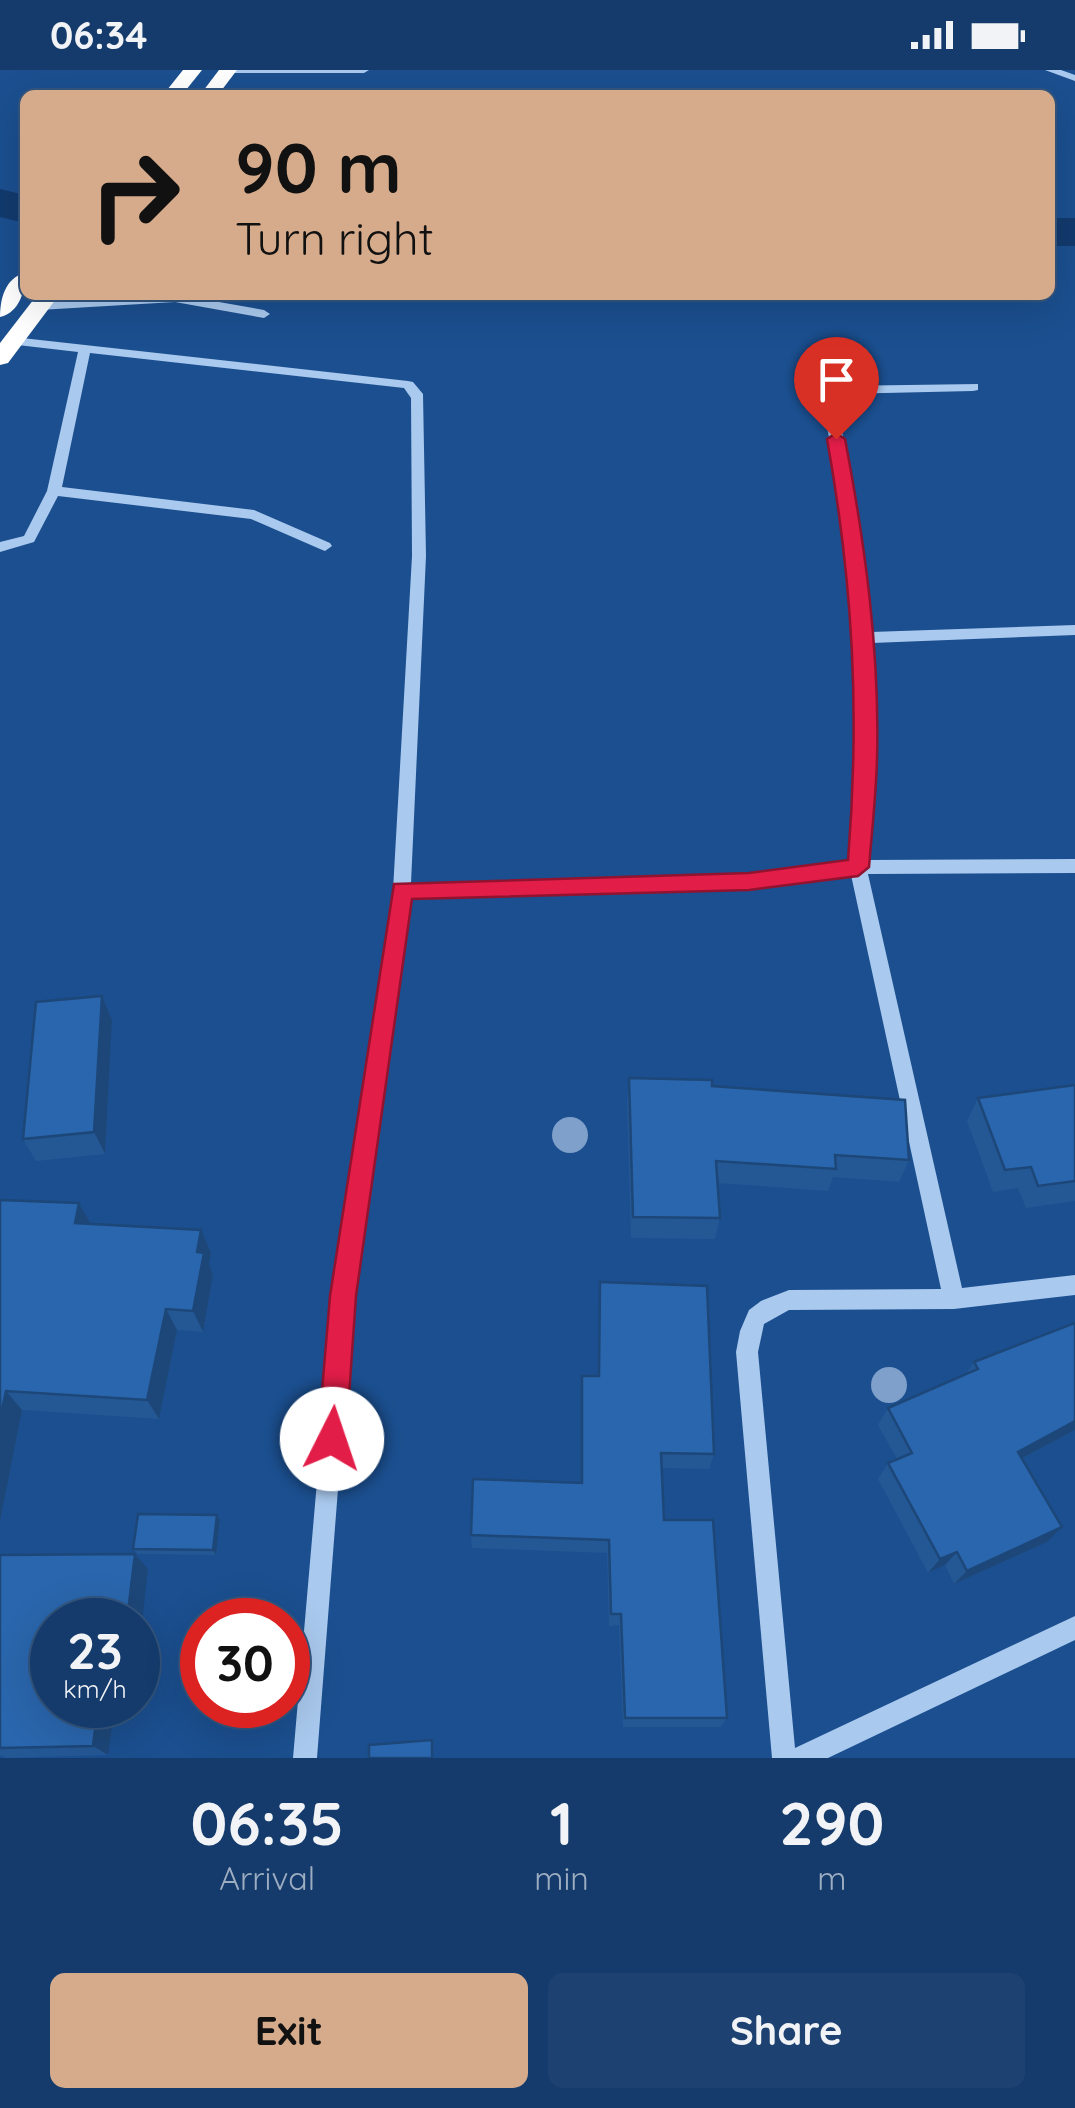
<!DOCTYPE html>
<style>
body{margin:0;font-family:Quicksand,sans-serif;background:#1d4271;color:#f1f3f6;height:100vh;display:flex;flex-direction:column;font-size:38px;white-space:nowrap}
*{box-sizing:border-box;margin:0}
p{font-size:32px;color:#9dadc1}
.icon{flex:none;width:55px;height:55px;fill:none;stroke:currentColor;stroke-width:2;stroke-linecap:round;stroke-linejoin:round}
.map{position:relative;height:1688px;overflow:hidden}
.drawer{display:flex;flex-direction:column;background:#143b6b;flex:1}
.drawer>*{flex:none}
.banner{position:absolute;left:20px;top:20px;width:1035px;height:210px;border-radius:15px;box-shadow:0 10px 40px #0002,0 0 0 2px #33557e;background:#d6ab8b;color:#111;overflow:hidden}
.speed{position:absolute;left:30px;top:1528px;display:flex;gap:20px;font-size:50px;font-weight:700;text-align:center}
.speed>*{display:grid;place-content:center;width:130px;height:130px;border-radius:50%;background:#143b6b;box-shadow:0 10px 40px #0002,0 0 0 2px #33557e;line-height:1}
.speed small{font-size:25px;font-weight:400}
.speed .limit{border:15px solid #d22;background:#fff;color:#111}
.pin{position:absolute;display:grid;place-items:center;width:85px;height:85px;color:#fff;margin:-102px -42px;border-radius:50% 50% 50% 0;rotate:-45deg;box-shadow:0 0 10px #0007}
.pin .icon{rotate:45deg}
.me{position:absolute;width:110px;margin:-55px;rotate:4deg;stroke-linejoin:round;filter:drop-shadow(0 0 8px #0008)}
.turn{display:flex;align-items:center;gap:35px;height:210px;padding:0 50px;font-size:45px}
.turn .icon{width:130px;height:130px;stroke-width:2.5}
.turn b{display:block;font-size:70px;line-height:85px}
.eta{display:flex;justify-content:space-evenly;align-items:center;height:170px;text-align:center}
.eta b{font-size:60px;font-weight:700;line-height:70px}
.action{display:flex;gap:20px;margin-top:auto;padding:20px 50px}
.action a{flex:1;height:115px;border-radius:15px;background:#d6ab8b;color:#111;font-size:40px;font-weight:700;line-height:115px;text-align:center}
.action a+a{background:#1d4271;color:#f1f3f6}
.status{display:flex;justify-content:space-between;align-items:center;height:70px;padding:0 50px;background:#143b6b;direction:ltr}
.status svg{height:28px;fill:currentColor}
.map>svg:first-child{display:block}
</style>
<div class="status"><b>06:34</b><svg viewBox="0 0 49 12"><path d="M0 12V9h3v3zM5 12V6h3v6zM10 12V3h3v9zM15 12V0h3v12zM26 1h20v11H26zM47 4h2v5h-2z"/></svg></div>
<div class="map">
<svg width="1075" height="1688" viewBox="0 0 1075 1688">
<rect width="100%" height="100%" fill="#1b4f8f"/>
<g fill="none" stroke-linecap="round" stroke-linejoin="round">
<g fill="#123a6d" fill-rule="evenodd">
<polygon points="0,119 25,125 25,153 0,147"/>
<rect x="1050" y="148" width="25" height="28"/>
</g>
<g fill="#a9c9ee" fill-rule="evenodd">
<polygon points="223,0 369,0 364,3 228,3"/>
<polygon points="1045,0 1061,0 1075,5 1075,11"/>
<polygon points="179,225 264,240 270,244 264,248 175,232 39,240 33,236 39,232"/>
<path d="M13,267l395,44 5,1 10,12 3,162 -15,327 338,-9 101,-13c6,-74 11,-149 6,-224 -5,-80 -19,-158 -34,-237l9,-13 5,-1 142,-2v6l-5,1 -133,3 -4,6 22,117 13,115 204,-7v10l-203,8 2,116 -7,101 208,-1v14l-207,1 94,414 113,-13v20l-121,14 -165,1 -25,14 -6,28 37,396 280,-132v24l-247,118h-56l-36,-406 4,-21 9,-21 12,-9 28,-11 152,-1 -90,-414 -102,13 -339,9 -57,400 -36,461h-24l40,-461 60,-407 19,-334 -1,-158 -7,-10 -314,-35 -28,134 192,23 76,33 2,3 -7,5 -5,-2 -69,-30 -193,-23 -24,46 -34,10v-10l24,-6 23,-45 31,-139 -69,-8 -2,-3z"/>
</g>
<g fill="#fff" fill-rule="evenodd">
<polygon points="183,0 202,0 182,25 163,25"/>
<polygon points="219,0 237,0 218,25 200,25"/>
<path d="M25,203c0,18 -5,39 -25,44 0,-18 5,-39 25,-44z"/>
<polygon points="37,225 59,225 8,293 0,295 0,273"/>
</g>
</g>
<g fill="#7ea0ca">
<circle cx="570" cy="1065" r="18"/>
<circle cx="889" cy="1315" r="18"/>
</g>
<g fill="#245895">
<polygon points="102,926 112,950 105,1084 36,1091 23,1069"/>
<polygon points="629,1008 712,1016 909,1090 899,1112 833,1107 828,1121 718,1113 720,1148 715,1169 631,1168 627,1032"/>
<polygon points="1075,1015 1075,1131 1026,1138 1018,1118 993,1122 967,1051 978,1028"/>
<polygon points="0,1130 79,1133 91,1154 211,1183 209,1194 213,1205 203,1262 177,1260 159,1349 22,1340 0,1452"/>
<polygon points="600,1212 714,1384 709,1399 661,1398 664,1450 727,1648 721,1657 623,1657 619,1555 609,1556 607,1483 472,1478 471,1465 581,1413 582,1306 598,1306"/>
<polygon points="1075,1253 1075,1360 1022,1389 1047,1472 954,1514 945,1495 928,1503 878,1409 888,1393 897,1389 878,1355 888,1338 966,1304 974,1292"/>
<polygon points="217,1445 220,1450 216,1485 137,1484 133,1479"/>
<polygon points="135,1484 148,1499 138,1550 52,1550 108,1685 6,1688 0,1685 0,1485"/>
</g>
<g fill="#1d4779">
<polygon points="102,926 112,950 105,1084 94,1062"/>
<polygon points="79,1133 92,1156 75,1153"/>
<polygon points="201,1160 211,1183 209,1194 213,1205 203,1262 193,1241 197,1182"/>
<polygon points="166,1239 177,1260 159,1349 147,1330"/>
<polygon points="6,1321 22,1340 0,1452 0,1349"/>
<polygon points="1075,1351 1075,1360 1004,1398 1018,1382"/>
<polygon points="217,1445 220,1450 216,1485 213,1480"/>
<polygon points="1062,1457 1047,1472 954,1514 967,1501"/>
<polygon points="957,1482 945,1495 928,1503 940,1489"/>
<polygon points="135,1484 148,1499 138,1587 138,1550 127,1550"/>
<polygon points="98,1635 115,1635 108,1685 93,1676"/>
</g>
<g fill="#2a66ad" stroke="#1d4779" stroke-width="2.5">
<polygon points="102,926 94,1062 23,1069 36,932"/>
<polygon points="629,1008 712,1010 712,1016 905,1030 909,1090 835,1085 836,1099 716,1091 720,1148 633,1147"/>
<polygon points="1075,1015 1075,1111 1038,1116 1031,1097 1005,1100 978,1028"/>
<polygon points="0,1130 79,1133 75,1153 201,1160 197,1182 204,1183 193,1241 166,1239 147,1330 6,1321 0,1349"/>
<polygon points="600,1212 707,1216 714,1384 661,1383 664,1450 713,1450 727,1648 625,1648 621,1544 611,1544 609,1470 471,1465 473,1409 582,1413 582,1306 599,1306"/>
<polygon points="1075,1253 1075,1351 1018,1382 1062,1457 967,1501 957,1482 940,1489 888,1393 912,1383 888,1338 978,1299 974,1292"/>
<polygon points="138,1444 217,1445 213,1480 133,1479"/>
<polygon points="135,1484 127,1550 52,1550 52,1635 98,1635 93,1676 0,1678 0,1485"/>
<polygon points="432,1670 432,1688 369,1688 369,1675"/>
</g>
<path fill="#e11d48" stroke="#92132f" stroke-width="2.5" d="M836,363l9,6c20,105 35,213 32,321 -1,35 -5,71 -8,107l-11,9 -109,14 -337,9 -56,397 -10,143 -4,10 -10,4 -10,-4 -4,-10 12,-143 64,-412 355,-11 99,-13c12,-147 5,-276 -21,-421z"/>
</svg>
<div class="speed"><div>23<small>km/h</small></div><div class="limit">30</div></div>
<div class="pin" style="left:836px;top:369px;background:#d93025"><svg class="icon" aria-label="arrive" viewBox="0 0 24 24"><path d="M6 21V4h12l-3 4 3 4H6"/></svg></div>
<svg class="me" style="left:332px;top:1369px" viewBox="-20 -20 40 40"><circle r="19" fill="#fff"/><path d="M0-13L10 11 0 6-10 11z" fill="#e11d48"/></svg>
<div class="banner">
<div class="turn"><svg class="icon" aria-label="right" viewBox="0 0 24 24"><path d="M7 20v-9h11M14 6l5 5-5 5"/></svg><div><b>90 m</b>Turn right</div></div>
</div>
</div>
<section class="drawer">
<div class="eta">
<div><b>06:35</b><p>Arrival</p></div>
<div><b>1</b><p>min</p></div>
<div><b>290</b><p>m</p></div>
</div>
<div class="action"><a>Exit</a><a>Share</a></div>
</section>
